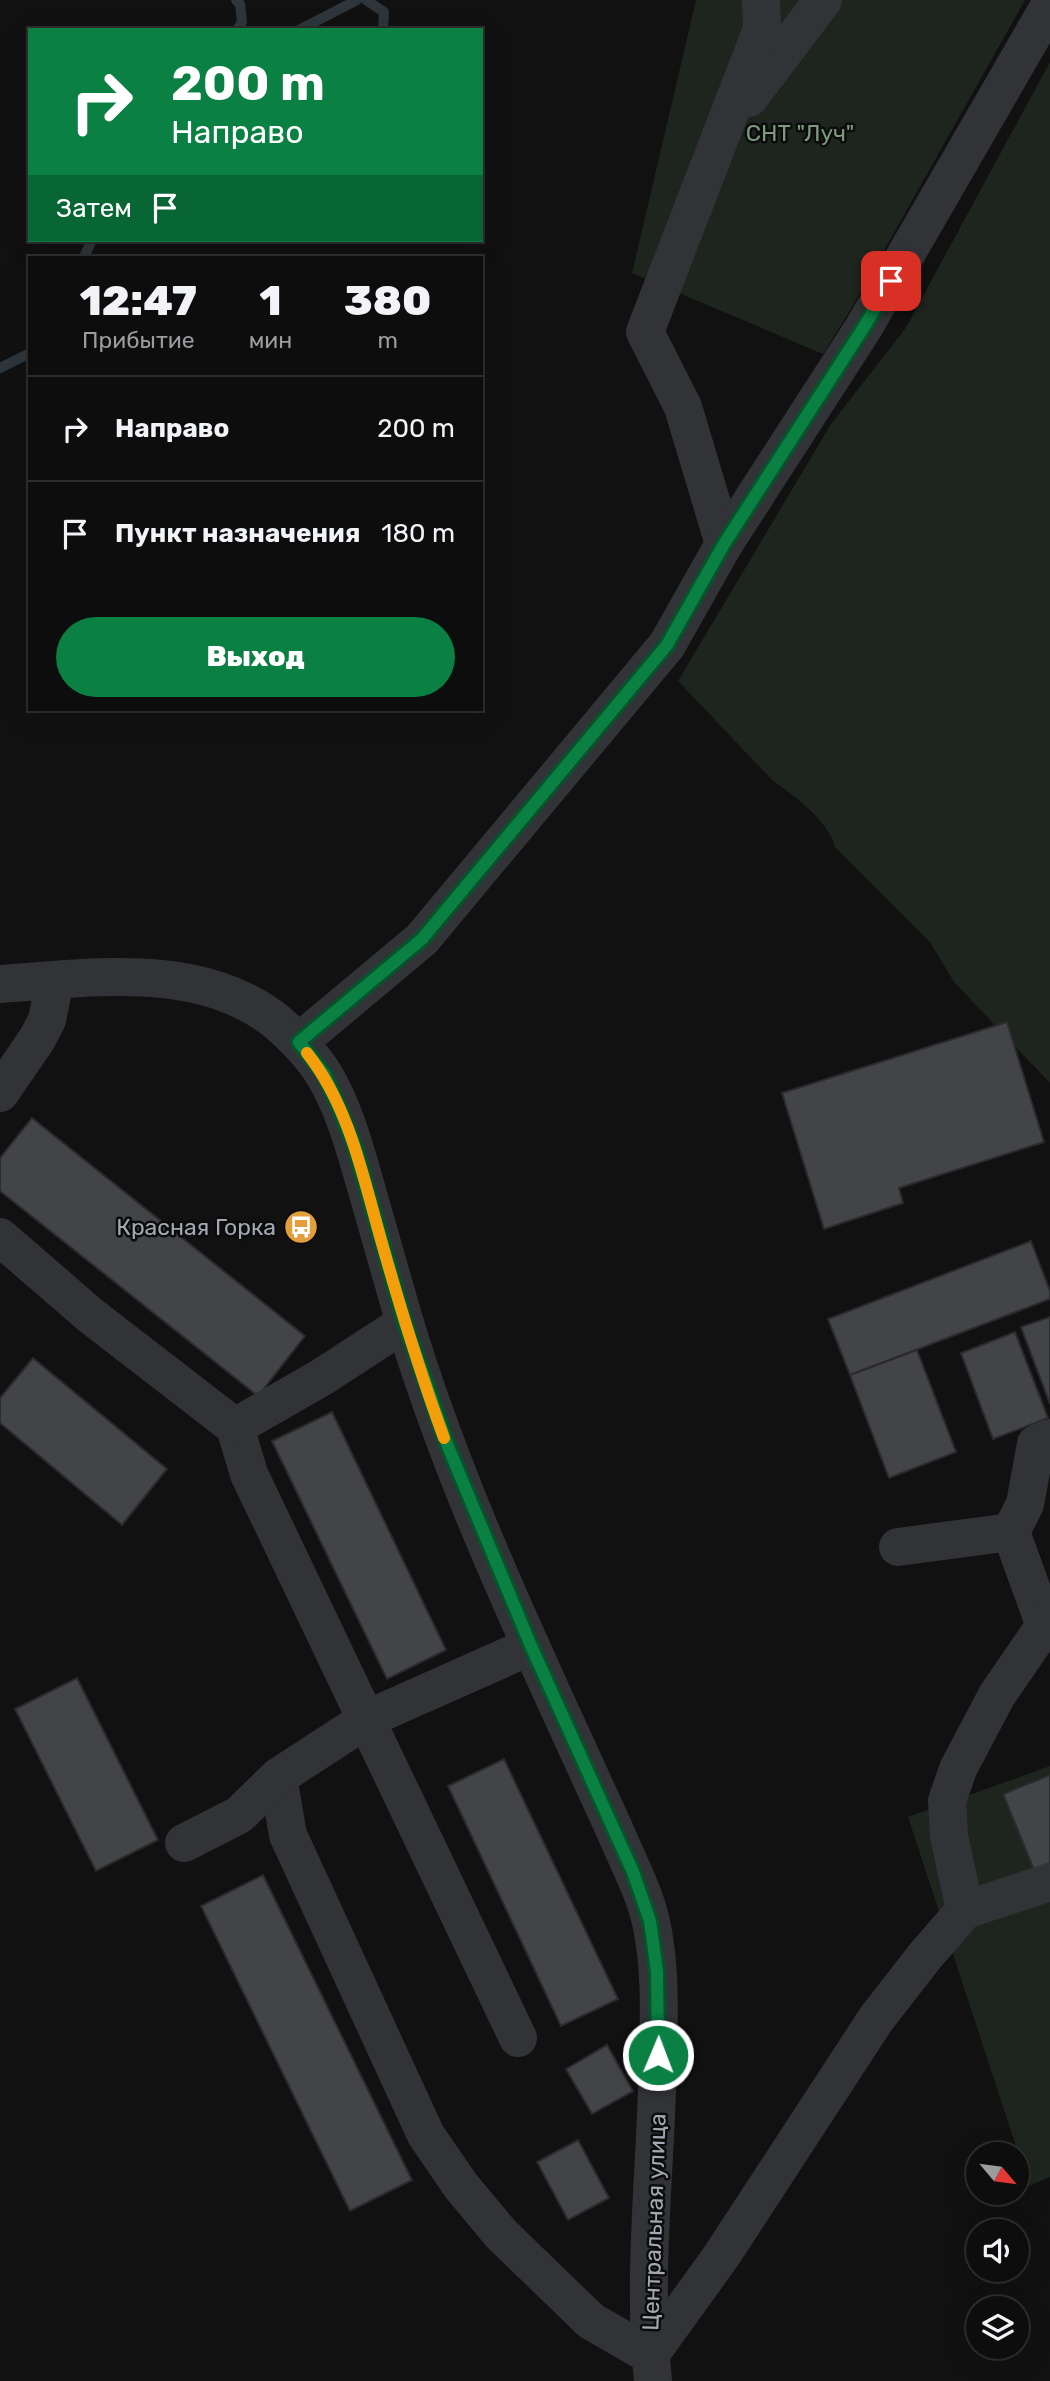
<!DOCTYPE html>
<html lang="ru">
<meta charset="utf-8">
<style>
body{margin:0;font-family:Rubik,sans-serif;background:#161617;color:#f1f3f6;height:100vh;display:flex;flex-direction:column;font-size:26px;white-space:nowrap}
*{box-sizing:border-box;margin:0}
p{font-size:23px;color:#9a9c9e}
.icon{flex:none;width:38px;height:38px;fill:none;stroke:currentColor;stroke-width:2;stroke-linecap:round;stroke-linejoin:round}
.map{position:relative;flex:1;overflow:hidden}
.drawer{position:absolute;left:28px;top:256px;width:455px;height:455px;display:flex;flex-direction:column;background:#0d0d0e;border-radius:0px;box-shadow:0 7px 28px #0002,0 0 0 2px #2d2d2e}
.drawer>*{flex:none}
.hud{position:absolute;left:28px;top:28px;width:455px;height:214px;border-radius:0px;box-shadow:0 7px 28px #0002,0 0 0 2px #2d2d2e;background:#0b8043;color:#fff;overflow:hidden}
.needle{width:46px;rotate:119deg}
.fabs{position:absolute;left:966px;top:2142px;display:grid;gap:14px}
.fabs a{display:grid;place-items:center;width:63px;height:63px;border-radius:50%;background:#0d0d0e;box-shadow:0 7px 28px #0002,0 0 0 2px #2d2d2e;font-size:35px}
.pin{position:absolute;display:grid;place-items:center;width:60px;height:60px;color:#fff;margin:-30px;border-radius:14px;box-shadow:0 4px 10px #0006}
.me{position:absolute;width:77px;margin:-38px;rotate:1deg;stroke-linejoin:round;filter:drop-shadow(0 0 5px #0008)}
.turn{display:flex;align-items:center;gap:24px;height:147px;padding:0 28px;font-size:32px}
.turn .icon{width:91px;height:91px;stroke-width:2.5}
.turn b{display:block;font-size:49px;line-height:60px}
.then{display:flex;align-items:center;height:66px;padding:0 28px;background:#0003;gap:14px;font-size:26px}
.eta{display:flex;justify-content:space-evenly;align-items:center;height:119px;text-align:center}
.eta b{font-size:42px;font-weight:800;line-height:49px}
.button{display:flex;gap:14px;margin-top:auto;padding:14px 28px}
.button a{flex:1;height:80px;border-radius:42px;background:#0b8043;color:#fff;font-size:28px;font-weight:800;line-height:80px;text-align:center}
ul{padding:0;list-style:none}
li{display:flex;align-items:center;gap:21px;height:105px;padding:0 28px;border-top:2px solid #2d2d2e}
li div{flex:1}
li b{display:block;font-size:26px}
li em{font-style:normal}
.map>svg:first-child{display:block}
</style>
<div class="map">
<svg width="1050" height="2381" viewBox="0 0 1050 2381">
<rect width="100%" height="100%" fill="#111112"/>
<g fill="#1e241e">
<polygon points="696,0 1025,0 851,309 823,354 632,273"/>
<path d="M1050,62v1021l-96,-101 -24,-40 -95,-95c-6,-25 -41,-52 -62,-66l-95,-100 153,-257 74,-95z"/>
<polygon points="1050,1766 1050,2177 1029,2186 908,1817"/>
</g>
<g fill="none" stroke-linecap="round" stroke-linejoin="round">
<g stroke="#2e363b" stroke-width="10">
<polyline points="236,0 240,4 242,22 237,30"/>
<polyline points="366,0 384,12 383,30"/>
<polyline points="299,30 357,0"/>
<polyline points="84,257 92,240"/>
<polyline points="0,368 30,353"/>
</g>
</g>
<g fill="#424448" stroke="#2b2b2e" stroke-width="2">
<polygon points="1007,1022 1044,1142 899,1188 903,1203 824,1229 782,1093"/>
<polygon points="32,1118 305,1336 258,1396 0,1191 0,1158"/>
<polygon points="1031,1241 1050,1291 1050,1299 850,1375 828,1319"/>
<polygon points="1050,1317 1050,1404 1021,1327"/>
<polygon points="1015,1332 1048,1418 993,1439 961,1353"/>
<polygon points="917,1350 956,1452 889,1478 850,1375"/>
<polygon points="33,1358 167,1469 122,1525 0,1423 0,1398"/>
<polygon points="332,1412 446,1650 387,1679 272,1441"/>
<polygon points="77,1678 158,1840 96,1871 15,1709"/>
<polygon points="504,1759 618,1999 561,2026 448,1786"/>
<polygon points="1050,1775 1050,1863 1034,1870 1003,1794"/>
<polygon points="263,1875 412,2180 350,2211 201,1906"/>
<polygon points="607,2045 633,2091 592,2114 566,2069"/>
<polygon points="578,2140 609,2198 568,2220 537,2162"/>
</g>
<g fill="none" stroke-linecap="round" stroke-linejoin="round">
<g stroke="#323337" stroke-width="38">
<polyline points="749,98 823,0"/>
<polyline points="724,544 683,407 645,332 762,29 761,0"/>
<path d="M0,984c91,-6 200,-24 277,38 17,15 34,32 46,51 21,34 32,76 43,114 13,44 25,89 38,133 41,136 99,266 158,395 18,39 36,79 54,118 12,29 28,58 35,89 10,45 8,93 7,138 -2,107 -16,215 -5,321"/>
<polyline points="299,1042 422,939 667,645 724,544 864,327 1050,5"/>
<polyline points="0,1093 37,1039 47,1020 55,980"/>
<polyline points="0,1237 90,1315 235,1427 249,1474 518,2038"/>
<polyline points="235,1427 322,1377 405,1323"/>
<polyline points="898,1547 1011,1532"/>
<polyline points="1045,1626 1011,1532 1025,1504 1036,1444 1050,1438"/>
<polyline points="278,1777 288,1835 426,2135 461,2186 501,2234 591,2321 650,2355 722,2255 876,2019 925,1956 965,1910 1050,1882"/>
<polyline points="184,1843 239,1815 278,1777 367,1719 531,1646"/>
<polyline points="965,1910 949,1836 947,1801 958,1769 997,1695 1050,1618"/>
</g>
</g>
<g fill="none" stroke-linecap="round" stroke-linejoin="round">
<g stroke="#07532c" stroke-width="18">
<polyline id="route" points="658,2055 657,1972 650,1921 633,1872 531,1646 447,1444 405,1323 355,1147 339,1107 324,1074 299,1042 422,939 667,645 724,544 864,327 891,281"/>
</g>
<use href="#route" stroke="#0b8043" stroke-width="12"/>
<path stroke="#f59e0b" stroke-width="12" d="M307,1053c42,53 56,123 74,187 19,67 39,133 63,198"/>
</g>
<defs>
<g id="bus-disc" transform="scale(1.75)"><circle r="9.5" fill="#e19e3a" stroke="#0c0c0d"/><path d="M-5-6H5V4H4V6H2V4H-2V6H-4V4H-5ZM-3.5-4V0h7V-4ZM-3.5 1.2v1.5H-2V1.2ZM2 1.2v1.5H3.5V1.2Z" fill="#fff"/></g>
</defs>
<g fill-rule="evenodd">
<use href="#bus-disc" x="301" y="1227"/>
</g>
<g text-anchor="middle" stroke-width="5" stroke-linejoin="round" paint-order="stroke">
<g font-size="23" fill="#7c9b7c" stroke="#0c0c0d">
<text x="800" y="141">СНТ "Луч"</text>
</g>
<g font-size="23" fill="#a3a9b2" stroke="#0c0c0d" text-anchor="end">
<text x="276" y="1235">Красная Горка</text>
</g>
<g font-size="23" fill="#a3a9b2" stroke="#0c0c0d">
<text transform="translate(654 2222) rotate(-88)" y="8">Центральная улица</text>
</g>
</g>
</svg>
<div class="fabs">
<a><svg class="needle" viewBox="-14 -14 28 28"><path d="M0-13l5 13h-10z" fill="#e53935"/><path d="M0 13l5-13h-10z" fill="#9a9c9e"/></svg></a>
<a><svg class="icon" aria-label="sound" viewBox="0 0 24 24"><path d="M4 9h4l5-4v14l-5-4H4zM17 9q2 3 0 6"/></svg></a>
<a><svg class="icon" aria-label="layers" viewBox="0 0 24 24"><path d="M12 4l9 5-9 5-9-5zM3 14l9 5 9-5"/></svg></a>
</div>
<div class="pin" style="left:891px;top:281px;background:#d93025"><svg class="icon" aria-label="arrive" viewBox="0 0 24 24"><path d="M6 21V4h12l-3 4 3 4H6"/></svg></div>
<svg class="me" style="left:658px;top:2055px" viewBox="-20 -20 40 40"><circle r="17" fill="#0b8043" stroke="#fff" stroke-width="3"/><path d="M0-11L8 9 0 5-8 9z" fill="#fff"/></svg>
<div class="hud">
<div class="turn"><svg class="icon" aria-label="right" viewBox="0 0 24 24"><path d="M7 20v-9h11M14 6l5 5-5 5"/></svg><div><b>200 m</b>Направо</div></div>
<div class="then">Затем<svg class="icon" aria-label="arrive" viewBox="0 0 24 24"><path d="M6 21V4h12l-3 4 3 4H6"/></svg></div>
</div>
<section class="drawer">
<div class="eta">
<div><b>12:47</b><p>Прибытие</p></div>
<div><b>1</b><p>мин</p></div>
<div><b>380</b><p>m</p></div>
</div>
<ul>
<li><svg class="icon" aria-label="right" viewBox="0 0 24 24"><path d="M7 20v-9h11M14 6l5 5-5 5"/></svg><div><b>Направо</b></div><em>200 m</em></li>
<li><svg class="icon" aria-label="arrive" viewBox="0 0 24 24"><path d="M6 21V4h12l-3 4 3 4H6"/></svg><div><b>Пункт назначения</b></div><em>180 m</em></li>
</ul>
<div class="button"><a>Выход</a></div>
</section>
</div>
